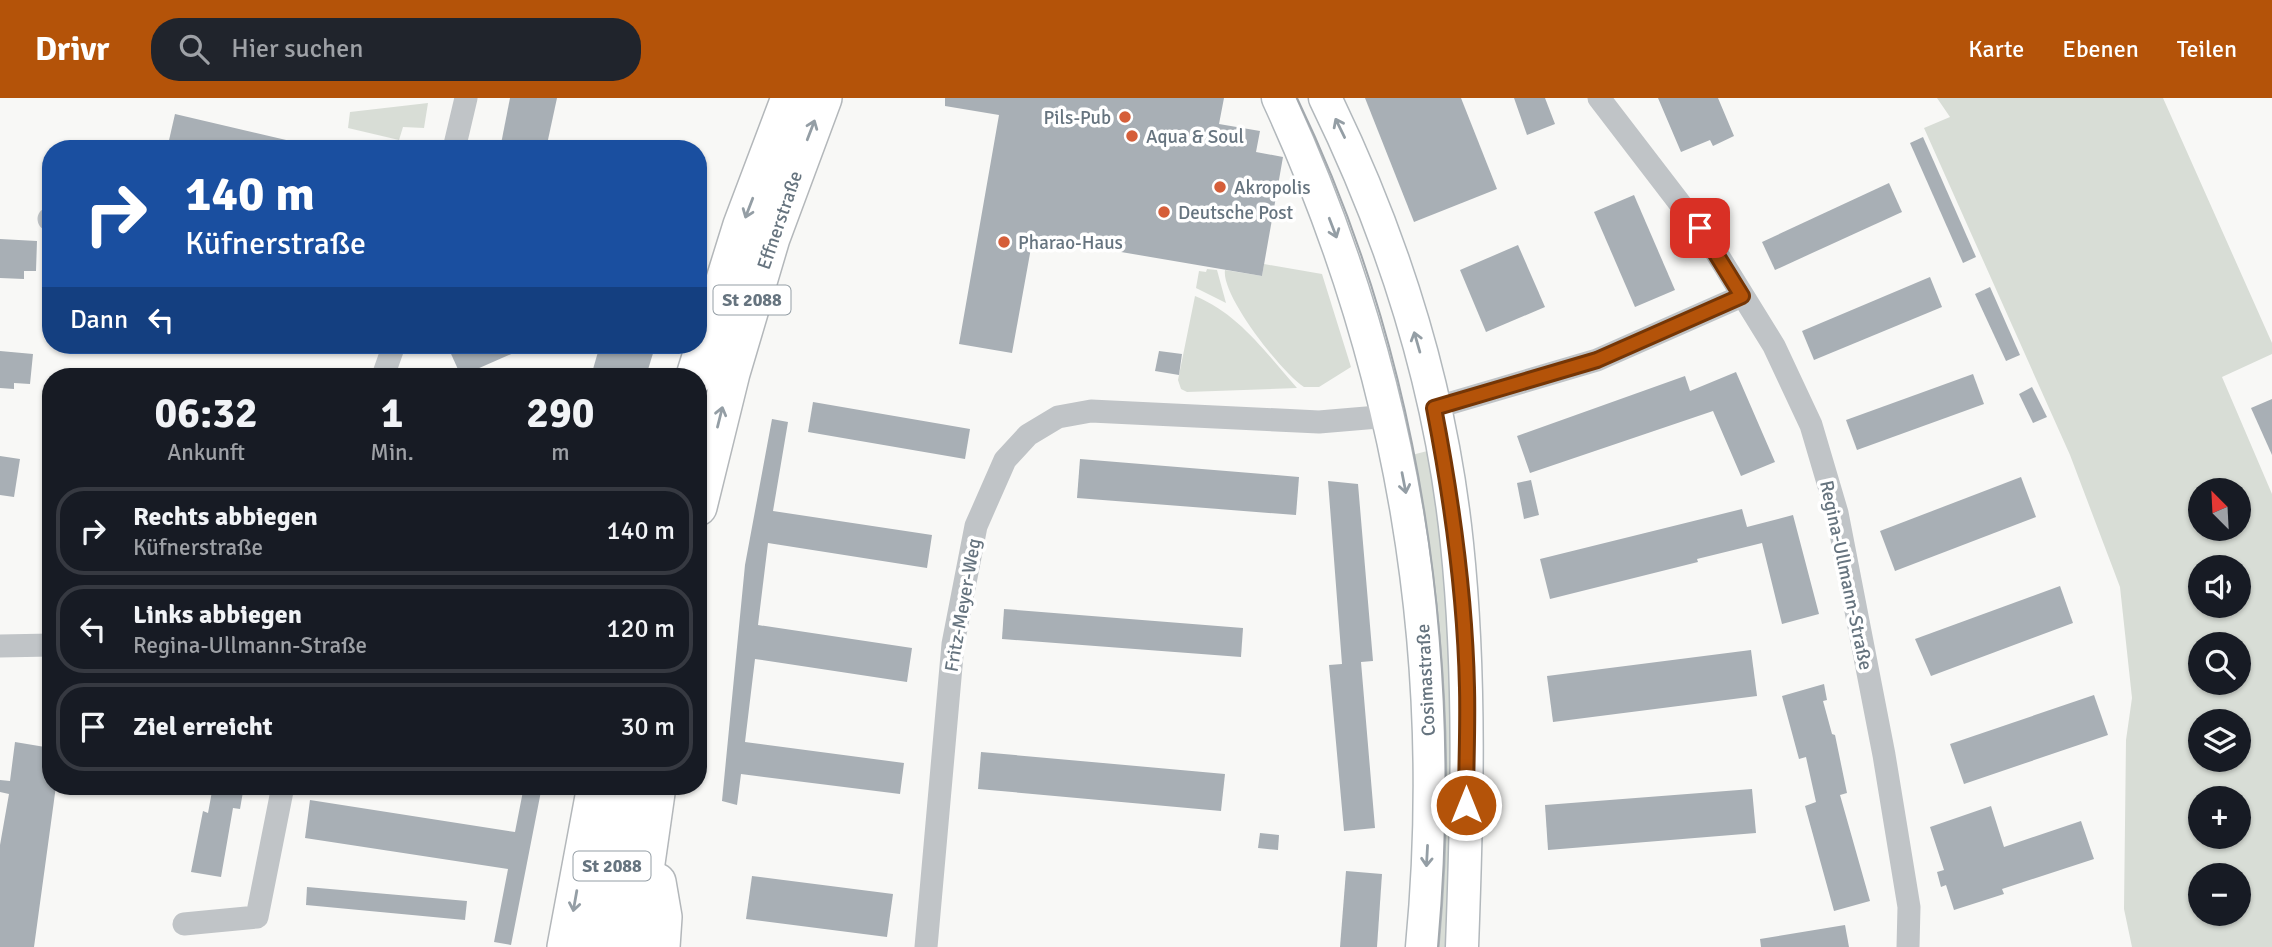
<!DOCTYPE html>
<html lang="de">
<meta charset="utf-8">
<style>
body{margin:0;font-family:Signika,sans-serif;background:#20242c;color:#f1f3f6;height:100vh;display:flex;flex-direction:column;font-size:26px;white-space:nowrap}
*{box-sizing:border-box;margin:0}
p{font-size:23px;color:#9ea1a6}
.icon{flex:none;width:38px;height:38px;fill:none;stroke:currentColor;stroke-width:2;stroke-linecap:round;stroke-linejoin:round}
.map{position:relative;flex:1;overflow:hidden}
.sheet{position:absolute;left:42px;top:270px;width:665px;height:427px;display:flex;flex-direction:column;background:#171b24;border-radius:28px;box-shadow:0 2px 5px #0004}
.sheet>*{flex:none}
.top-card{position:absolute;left:42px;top:42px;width:665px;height:214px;border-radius:28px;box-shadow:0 2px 5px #0004;background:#1a4fa0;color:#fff;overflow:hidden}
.needle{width:46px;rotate:336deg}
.controls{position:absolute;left:2188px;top:380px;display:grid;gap:14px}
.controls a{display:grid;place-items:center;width:63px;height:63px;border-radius:50%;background:#171b24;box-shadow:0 2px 5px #0004;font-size:35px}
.pin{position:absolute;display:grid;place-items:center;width:60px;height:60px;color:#fff;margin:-30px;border-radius:14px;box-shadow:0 4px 10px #0006}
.me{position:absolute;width:77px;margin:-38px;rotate:0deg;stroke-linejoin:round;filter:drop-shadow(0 0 5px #0008)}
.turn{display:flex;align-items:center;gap:24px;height:147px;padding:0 28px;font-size:32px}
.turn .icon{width:91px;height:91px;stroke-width:2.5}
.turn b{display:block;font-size:49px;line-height:60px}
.then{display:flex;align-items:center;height:66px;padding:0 28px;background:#0003;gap:14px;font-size:26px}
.eta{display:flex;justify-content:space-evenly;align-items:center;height:119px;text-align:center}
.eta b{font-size:42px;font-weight:700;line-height:49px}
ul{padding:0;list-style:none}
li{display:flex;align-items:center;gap:21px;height:88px;margin:0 14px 10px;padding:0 14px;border:4px solid #363941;border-radius:28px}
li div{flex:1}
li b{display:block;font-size:26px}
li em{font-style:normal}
header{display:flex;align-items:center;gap:42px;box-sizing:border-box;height:98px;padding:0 35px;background:#b45309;color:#fff}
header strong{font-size:33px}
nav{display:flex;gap:38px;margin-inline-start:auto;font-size:24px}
.search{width:490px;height:63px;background:#20242c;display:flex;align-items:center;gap:18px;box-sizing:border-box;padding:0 24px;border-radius:28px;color:#9ea1a6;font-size:26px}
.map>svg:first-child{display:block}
</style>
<header>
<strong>Drivr</strong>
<div class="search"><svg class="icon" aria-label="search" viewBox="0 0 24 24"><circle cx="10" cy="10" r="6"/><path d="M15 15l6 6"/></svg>Hier suchen</div>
<nav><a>Karte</a><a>Ebenen</a><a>Teilen</a></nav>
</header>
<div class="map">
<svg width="2272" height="849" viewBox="0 0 2272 849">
<rect width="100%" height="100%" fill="#f8f8f6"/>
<g fill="#d8ddd6" fill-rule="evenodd">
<path d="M1937,0h226l109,245v11l-50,23 50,117v453h-140l-8,-38 2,-169 6,-42 -12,-111 -50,-132 -146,-327 26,-11zM2238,392v38h-38v-38zM2238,469v39h-38v-39zM2238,546v38h-38v-38zM2238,623v39h-38v-39zM2200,700h38v38h-38zM2200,777h38v39h-38z"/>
<polygon points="428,5 424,30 403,29 399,42 348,30 350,14"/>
<path d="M1264,166l58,10 29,93 -32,20h-15c-22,-14 -83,-91 -79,-117l37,6z"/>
<polygon points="1207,171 1217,172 1226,205 1196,190 1199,173 1206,174"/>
<path d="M1195,198c44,18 71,57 102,92l-110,4 -6,-3 -3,-9z"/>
<polygon points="1435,351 1453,481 1454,849 1429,849 1408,358"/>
</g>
<g fill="#a8afb5">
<polygon points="510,0 557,0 546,51 500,51"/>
<polygon points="945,0 1224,0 1219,26 1260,33 1256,54 1283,59 1262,178 1033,139 1012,255 959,246 999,17 945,8"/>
<polygon points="1365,0 1461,0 1497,91 1414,124"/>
<polygon points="1514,0 1545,0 1555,26 1527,37"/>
<polygon points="1658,0 1718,0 1734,38 1713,48 1710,42 1681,54"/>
<polygon points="175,16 299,45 299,51 167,51"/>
<polygon points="1923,39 1976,159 1963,165 1910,45"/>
<polygon points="1889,85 1902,114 1775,172 1762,144"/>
<polygon points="1634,97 1675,192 1635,209 1594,114"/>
<polygon points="0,141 37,143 36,173 24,173 24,181 0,180"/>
<polygon points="1518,147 1545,209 1486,234 1460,172"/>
<polygon points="1930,179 1942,209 1814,262 1802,233"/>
<polygon points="1990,189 2020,257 2006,263 1975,196"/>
<polygon points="447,247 532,247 461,278"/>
<polygon points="600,247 655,249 646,278 591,278"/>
<polygon points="0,253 33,256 30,286 14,285 14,291 0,290"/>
<polygon points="1159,253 1182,256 1179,277 1155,273"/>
<polygon points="1736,274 1775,364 1741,378 1713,313 1530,375 1517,338 1685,278 1690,293"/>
<polygon points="1973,276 1984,306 1857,352 1846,322"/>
<polygon points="2032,289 2047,319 2033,325 2019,296"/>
<polygon points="2272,301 2272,357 2251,310"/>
<polygon points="813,304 970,331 965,361 808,334"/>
<polygon points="772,321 788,324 773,413 932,437 927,470 768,445 758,527 912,550 907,584 755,561 745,644 904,665 900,696 741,676 737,707 722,703 745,467"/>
<polygon points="0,358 20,361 14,399 0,397"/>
<polygon points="1080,361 1299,379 1296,417 1077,400"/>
<polygon points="2021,379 2036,419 1895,473 1880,433"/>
<polygon points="1531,382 1539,417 1524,421 1517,385"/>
<polygon points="1328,383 1358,386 1373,563 1361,564 1375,730 1344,733 1329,567 1342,566"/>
<polygon points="1742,411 1747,429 1793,417 1819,516 1782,526 1762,445 1697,461 1698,464 1550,501 1540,461"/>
<polygon points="2060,488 2073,525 1931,578 1915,541"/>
<polygon points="1004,511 1243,530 1241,559 1002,541"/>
<polygon points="1751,552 1757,598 1553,624 1547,578"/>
<polygon points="1824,586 1827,602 1823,603 1832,636 1835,637 1847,695 1840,697 1870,803 1834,813 1805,708 1816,704 1806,659 1799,661 1782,598"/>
<polygon points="2094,597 2108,637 1964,686 1950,646"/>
<polygon points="15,644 51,650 51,688 56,688 34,849 0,849 0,747 9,696 0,694 0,682 10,683"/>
<polygon points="981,654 1225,676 1221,713 978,691"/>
<polygon points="213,688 244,688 240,711 233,710 221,779 191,774 203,713 208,715"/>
<polygon points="524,688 542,688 511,847 494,844 508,771 305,740 310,702 515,734"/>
<polygon points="1752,691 1756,735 1548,752 1545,707"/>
<polygon points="1991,708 2004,749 2081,723 2094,761 2002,791 2004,796 1954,812 1946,787 1941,789 1937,774 1944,772 1930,729"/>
<polygon points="1260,735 1279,737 1278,752 1258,750"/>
<polygon points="1346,773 1382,776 1377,849 1340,849"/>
<polygon points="752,778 893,796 887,839 746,821"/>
<polygon points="307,789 467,803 465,822 306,807"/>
<polygon points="1845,827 1849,849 1761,849 1760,841"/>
</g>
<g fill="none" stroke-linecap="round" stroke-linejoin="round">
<g stroke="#b2b8bc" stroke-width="35">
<g id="secondary">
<path d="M1278,0c124,268 172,555 144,849"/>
<path d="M1325,0c68,139 116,291 132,446 14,134 10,269 5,403"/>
</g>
</g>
<g stroke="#b3b7ba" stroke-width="40">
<g id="trunk">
<polyline points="695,278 742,127 790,0"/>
<polyline points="698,409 731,275 771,140 823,0"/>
<polyline points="657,784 663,819 661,849"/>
<polyline points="566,849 596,688"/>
<polyline points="601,849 624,688"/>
<polyline points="634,849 657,688"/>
</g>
</g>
<g stroke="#c0c4c7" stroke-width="23">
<polyline points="1599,0 1711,146 1774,248 1811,327 1837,415 1884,657 1909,809 1908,849"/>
<polyline points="454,51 466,0"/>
<polyline points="49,121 51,122"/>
<polyline points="383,278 394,247"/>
<polyline points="1434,310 1597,262 1742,198"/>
<polyline points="0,548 51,547"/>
<polyline points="184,826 257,819 283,688"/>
<polyline points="926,849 953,546 976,428 1005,362 1028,337 1058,319 1091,313 1319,324 1390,318"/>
</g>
<use href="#secondary" stroke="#fff" stroke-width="32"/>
<use href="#trunk" stroke="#fff" stroke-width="37"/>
<path stroke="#a2a8ad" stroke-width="2" d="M1297,0c126,262 167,561 141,849"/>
</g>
<defs><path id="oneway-shaft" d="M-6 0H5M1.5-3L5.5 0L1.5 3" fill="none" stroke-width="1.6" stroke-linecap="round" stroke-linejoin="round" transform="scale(1.75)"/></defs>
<g stroke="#949ea5">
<use href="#oneway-shaft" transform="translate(1340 30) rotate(-116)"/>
<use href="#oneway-shaft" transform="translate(811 32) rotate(-69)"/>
<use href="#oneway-shaft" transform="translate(749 110) rotate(111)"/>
<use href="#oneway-shaft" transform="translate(1333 130) rotate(69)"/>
<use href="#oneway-shaft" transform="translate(1417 244) rotate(-106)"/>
<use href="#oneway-shaft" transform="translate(720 319) rotate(-76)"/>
<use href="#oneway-shaft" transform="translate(1404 385) rotate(79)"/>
<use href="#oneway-shaft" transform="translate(1427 758) rotate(93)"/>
<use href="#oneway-shaft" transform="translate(575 803) rotate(100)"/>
</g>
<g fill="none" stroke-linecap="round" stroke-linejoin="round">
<g stroke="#753606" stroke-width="18">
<path id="route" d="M1466,707c0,-39 2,-78 1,-117 -2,-95 -15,-187 -33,-280l163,-48 145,-64 -42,-68"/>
</g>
<use href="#route" stroke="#b45309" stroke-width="12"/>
</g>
<g fill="#d55e39" stroke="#fff" stroke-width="2.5">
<circle cx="1125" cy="19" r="7"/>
<circle cx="1132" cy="38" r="7"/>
<circle cx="1220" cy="89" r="7"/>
<circle cx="1164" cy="114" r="7"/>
<circle cx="1004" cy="144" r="7"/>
</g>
<g text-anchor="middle" stroke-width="7" stroke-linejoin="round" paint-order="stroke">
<g fill="#fff" stroke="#949ea5" stroke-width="2">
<rect x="713.5" y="187.5" width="77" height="29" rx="5"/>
<rect x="573.5" y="753.5" width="77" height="29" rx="5"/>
</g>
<g font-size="18" font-weight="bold" fill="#66747f">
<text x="752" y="208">St 2088</text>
<text x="612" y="774">St 2088</text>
</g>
<g font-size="19" fill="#66747f" stroke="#fff" text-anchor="start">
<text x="1111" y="26" text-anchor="end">Pils-Pub</text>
<text x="1146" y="45">Aqua &amp; Soul</text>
<text x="1234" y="96">Akropolis</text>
<text x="1178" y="121">Deutsche Post</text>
<text x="1018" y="151">Pharao-Haus</text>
</g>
<g font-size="19" fill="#66747f" stroke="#fff">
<text transform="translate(779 122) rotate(-71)" y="7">Effnerstraße</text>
<text transform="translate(1847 477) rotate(78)" y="7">Regina-Ullmann-Straße</text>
<text transform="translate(962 507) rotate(-80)" y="7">Fritz-Meyer-Weg</text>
<text transform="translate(1425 582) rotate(-93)" y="7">Cosimastraße</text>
</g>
</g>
</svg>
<div class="controls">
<a><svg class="needle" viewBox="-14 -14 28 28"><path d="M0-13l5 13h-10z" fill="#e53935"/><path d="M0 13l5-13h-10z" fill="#9ea1a6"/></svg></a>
<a><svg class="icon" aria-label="sound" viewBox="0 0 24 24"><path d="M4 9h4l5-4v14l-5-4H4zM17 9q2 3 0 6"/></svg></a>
<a><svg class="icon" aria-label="search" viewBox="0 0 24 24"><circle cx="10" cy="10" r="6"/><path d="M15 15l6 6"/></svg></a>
<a><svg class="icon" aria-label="layers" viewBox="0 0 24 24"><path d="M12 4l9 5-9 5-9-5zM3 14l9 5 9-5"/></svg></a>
<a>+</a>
<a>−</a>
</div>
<div class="pin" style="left:1700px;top:130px;background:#d93025"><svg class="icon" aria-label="arrive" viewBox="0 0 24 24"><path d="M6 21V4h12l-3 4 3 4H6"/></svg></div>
<svg class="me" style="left:1466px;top:707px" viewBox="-20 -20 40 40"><circle r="17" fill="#b45309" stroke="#fff" stroke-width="3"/><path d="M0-11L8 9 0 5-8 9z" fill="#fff"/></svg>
<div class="top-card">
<div class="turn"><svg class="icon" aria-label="right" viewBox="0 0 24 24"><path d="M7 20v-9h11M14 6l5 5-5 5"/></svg><div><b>140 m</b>Küfnerstraße</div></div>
<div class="then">Dann<svg class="icon" aria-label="left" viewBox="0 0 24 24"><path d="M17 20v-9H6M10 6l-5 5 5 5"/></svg></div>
</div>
<section class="sheet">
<div class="eta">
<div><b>06:32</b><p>Ankunft</p></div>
<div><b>1</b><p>Min.</p></div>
<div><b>290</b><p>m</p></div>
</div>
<ul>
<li><svg class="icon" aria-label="right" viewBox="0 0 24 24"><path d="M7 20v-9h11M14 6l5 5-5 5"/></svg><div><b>Rechts abbiegen</b><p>Küfnerstraße</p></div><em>140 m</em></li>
<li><svg class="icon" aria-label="left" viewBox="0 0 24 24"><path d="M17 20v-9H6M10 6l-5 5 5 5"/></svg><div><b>Links abbiegen</b><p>Regina-Ullmann-Straße</p></div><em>120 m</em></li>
<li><svg class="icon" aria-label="arrive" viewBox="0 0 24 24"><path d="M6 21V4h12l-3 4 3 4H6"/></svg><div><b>Ziel erreicht</b></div><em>30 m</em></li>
</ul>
</section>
</div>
